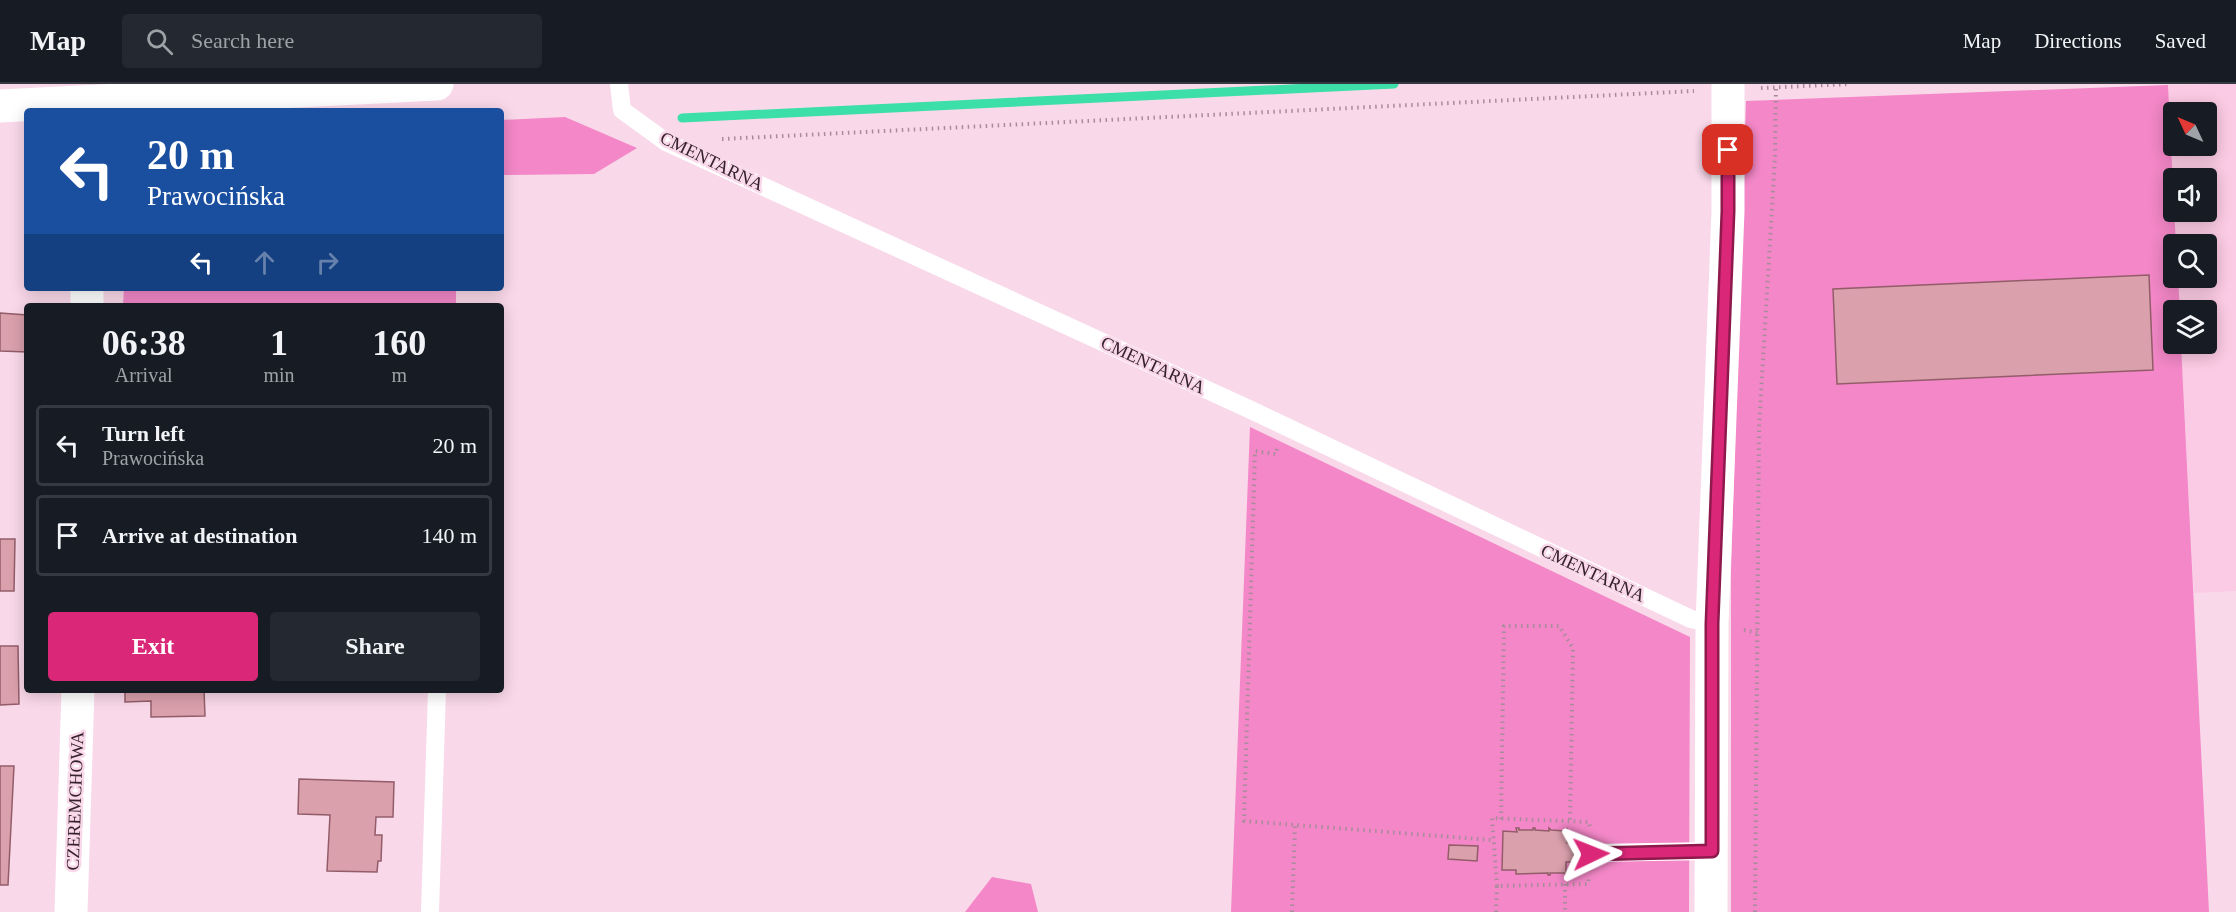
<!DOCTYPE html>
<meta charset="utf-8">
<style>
body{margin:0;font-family:"Times New Roman",serif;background:#242831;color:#f1f3f6;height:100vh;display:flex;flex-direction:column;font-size:22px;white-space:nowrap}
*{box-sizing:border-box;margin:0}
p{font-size:20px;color:#9ea1a6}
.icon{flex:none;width:33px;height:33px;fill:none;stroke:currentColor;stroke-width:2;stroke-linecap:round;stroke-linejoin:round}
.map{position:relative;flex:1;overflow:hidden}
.side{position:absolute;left:24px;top:219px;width:480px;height:390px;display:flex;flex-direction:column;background:#171b24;border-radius:6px;box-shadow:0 3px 15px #0003}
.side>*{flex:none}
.guide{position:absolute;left:24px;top:24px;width:480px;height:183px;border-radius:6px;box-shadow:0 3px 15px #0003;background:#1a4fa0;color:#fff;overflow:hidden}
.needle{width:39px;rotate:314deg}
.buttons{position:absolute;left:2163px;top:18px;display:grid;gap:12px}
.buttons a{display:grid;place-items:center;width:54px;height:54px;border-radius:6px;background:#171b24;box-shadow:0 3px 15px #0003;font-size:30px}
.pin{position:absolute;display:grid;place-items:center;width:51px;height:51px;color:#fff;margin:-26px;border-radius:12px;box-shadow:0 3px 9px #0006}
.me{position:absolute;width:66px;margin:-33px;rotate:88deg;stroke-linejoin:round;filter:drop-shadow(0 0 4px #0008)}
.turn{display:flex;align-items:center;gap:21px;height:126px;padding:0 24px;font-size:27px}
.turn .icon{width:78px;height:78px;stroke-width:2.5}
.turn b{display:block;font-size:42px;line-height:51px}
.lanes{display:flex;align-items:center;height:57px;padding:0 24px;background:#0003;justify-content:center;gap:30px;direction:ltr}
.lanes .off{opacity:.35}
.eta{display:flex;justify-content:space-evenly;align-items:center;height:102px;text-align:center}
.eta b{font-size:36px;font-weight:800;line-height:42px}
.cta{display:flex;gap:12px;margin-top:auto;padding:12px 24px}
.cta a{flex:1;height:69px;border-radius:6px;background:#db2777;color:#fff;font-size:24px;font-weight:800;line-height:69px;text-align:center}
.cta a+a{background:#242831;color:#f1f3f6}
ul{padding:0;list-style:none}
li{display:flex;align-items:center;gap:18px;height:81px;margin:0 12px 9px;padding:0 12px;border:3px solid #363941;border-radius:6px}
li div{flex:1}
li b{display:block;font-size:22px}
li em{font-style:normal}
header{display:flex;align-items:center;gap:36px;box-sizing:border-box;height:84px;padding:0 30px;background:#171b24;border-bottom:2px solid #363941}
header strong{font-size:28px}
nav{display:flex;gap:33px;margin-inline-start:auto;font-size:21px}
.search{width:420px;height:54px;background:#242831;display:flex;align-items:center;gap:15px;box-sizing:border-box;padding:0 21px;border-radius:6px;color:#9ea1a6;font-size:22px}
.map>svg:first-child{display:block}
</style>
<header>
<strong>Map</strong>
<div class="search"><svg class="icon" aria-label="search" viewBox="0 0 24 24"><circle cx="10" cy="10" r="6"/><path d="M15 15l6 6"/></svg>Search here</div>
<nav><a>Map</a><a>Directions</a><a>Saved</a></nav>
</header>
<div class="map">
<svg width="2236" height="828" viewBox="0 0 2236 828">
<rect width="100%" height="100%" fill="#f9d8e9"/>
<path fill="#fbcae4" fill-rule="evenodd" d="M2236,0v507l-42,2 -13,-249h25v-34h-26l-2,-32h28v-34h-30l-1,-32h31v-34h-32l-1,9 -5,-102zM2174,28h32v34h-32z"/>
<g fill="#f387c7">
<polygon points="2168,1 2176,160 2174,160 2174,194 2178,194 2180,226 2174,226 2174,260 2181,260 2209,828 1731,828 1731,487 1746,17"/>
<polygon points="565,33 637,64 594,90 501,91 501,36"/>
<polygon points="124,204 456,204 456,222 123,222"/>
<polygon points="1250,343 1690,553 1689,828 1231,828"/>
<polygon points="992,793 1031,800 1038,828 965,828"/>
</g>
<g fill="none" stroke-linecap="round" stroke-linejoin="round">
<polyline stroke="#3cdfa7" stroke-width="9" points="682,34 1394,0"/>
</g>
<g fill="#daa0ac" stroke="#925d69" stroke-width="1.5">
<polygon points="2149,191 2153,286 1837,300 1833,205"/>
<polygon points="0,229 27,231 27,268 0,267"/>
<polygon points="0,455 15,455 14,507 0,507"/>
<polygon points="0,562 18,562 19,620 0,621"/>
<polygon points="125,606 204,606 205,632 151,633 151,617 125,618"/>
<polygon points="0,682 14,682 8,801 0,801"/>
<polygon points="299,695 394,698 393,733 376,733 375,751 382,751 381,777 378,777 377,788 327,787 330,731 298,730"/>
<polygon points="1516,744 1519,744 1519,746 1533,746 1533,744 1535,744 1535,746 1549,747 1549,744 1551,746 1565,747 1567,745 1567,759 1574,759 1574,778 1566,778 1566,791 1564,789 1550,789 1550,791 1548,791 1548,789 1516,790 1516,786 1502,786 1503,747 1517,748"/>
<polygon points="1449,761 1478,762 1477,777 1448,775"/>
</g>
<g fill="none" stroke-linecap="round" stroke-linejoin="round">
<g stroke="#a88c9b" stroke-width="4" stroke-dasharray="1.5 4.5" stroke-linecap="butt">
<polyline points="1761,4 1850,0"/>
<polyline points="722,55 1694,7"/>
<polyline points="1277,365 1276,370 1255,367 1244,737 1492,756"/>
<polyline points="1744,546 1758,549"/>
<polyline points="1501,735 1504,542 1559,542 1573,564 1570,738"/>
<polyline points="1565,800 1565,828"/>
<polyline points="1497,802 1492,734 1589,738 1590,744"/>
<polyline points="1292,828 1295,742"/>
<polyline points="1496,828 1497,802 1588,800 1589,793"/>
<polyline points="1755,828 1759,344 1775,73 1776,4"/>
</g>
<g stroke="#fff" stroke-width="18">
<polyline points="619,0 622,26 666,58 1251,326 1691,535 1712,540"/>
<polyline points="1591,769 1712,767"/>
<polyline points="430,828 437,606"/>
</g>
<g stroke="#fff" stroke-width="33">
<polyline points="87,204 87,222"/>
<polyline points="71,828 78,606"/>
<polyline points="1711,828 1712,540 1728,127 1728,0"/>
</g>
<polyline stroke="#fff" stroke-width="33" points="0,22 437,0"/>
</g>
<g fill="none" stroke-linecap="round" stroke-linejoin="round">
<g stroke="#8e194d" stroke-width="15">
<polyline id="route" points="1591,770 1712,767 1712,540 1728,127 1728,66"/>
</g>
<use href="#route" stroke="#db2777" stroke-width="10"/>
</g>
<g text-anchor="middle" stroke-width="5" stroke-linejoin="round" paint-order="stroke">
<g font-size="18" fill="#35222d" stroke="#f9d8e9">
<text transform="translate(712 77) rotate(26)" y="6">CMENTARNA</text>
<text transform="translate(1153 281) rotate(25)" y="6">CMENTARNA</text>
<text transform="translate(1593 489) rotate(25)" y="6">CMENTARNA</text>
<text transform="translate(75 717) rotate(-88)" y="6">CZEREMCHOWA</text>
</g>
</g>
</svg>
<div class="buttons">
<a><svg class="needle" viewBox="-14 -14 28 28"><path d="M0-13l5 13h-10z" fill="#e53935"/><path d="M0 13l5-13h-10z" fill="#9ea1a6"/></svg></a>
<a><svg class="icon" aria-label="sound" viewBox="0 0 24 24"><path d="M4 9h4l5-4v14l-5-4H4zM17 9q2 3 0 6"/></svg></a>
<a><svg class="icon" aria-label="search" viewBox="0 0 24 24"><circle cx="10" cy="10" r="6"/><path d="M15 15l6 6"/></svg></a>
<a><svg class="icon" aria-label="layers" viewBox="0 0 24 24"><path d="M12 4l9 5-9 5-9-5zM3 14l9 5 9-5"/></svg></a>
</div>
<div class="pin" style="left:1728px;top:66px;background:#d93025"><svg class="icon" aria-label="arrive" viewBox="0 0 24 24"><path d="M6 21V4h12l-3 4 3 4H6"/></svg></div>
<svg class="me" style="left:1591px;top:770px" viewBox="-20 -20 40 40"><path d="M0-17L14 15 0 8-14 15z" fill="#db2777" stroke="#fff" stroke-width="4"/></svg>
<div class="guide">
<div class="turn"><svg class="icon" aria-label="left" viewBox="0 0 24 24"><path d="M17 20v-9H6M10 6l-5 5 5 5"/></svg><div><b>20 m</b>Prawocińska</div></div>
<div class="lanes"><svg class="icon" aria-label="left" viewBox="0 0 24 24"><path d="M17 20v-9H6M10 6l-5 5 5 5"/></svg><svg class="icon off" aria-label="ahead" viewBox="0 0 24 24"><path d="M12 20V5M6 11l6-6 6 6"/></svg><svg class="icon off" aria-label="right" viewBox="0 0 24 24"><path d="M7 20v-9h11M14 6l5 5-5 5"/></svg></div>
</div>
<section class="side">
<div class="eta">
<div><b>06:38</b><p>Arrival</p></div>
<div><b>1</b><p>min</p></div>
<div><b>160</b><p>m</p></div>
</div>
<ul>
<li><svg class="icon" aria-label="left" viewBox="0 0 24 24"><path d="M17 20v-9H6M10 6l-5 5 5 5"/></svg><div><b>Turn left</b><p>Prawocińska</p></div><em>20 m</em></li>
<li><svg class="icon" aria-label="arrive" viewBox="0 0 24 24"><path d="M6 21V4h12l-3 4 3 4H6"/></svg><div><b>Arrive at destination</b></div><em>140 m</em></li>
</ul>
<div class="cta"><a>Exit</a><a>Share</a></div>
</section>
</div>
